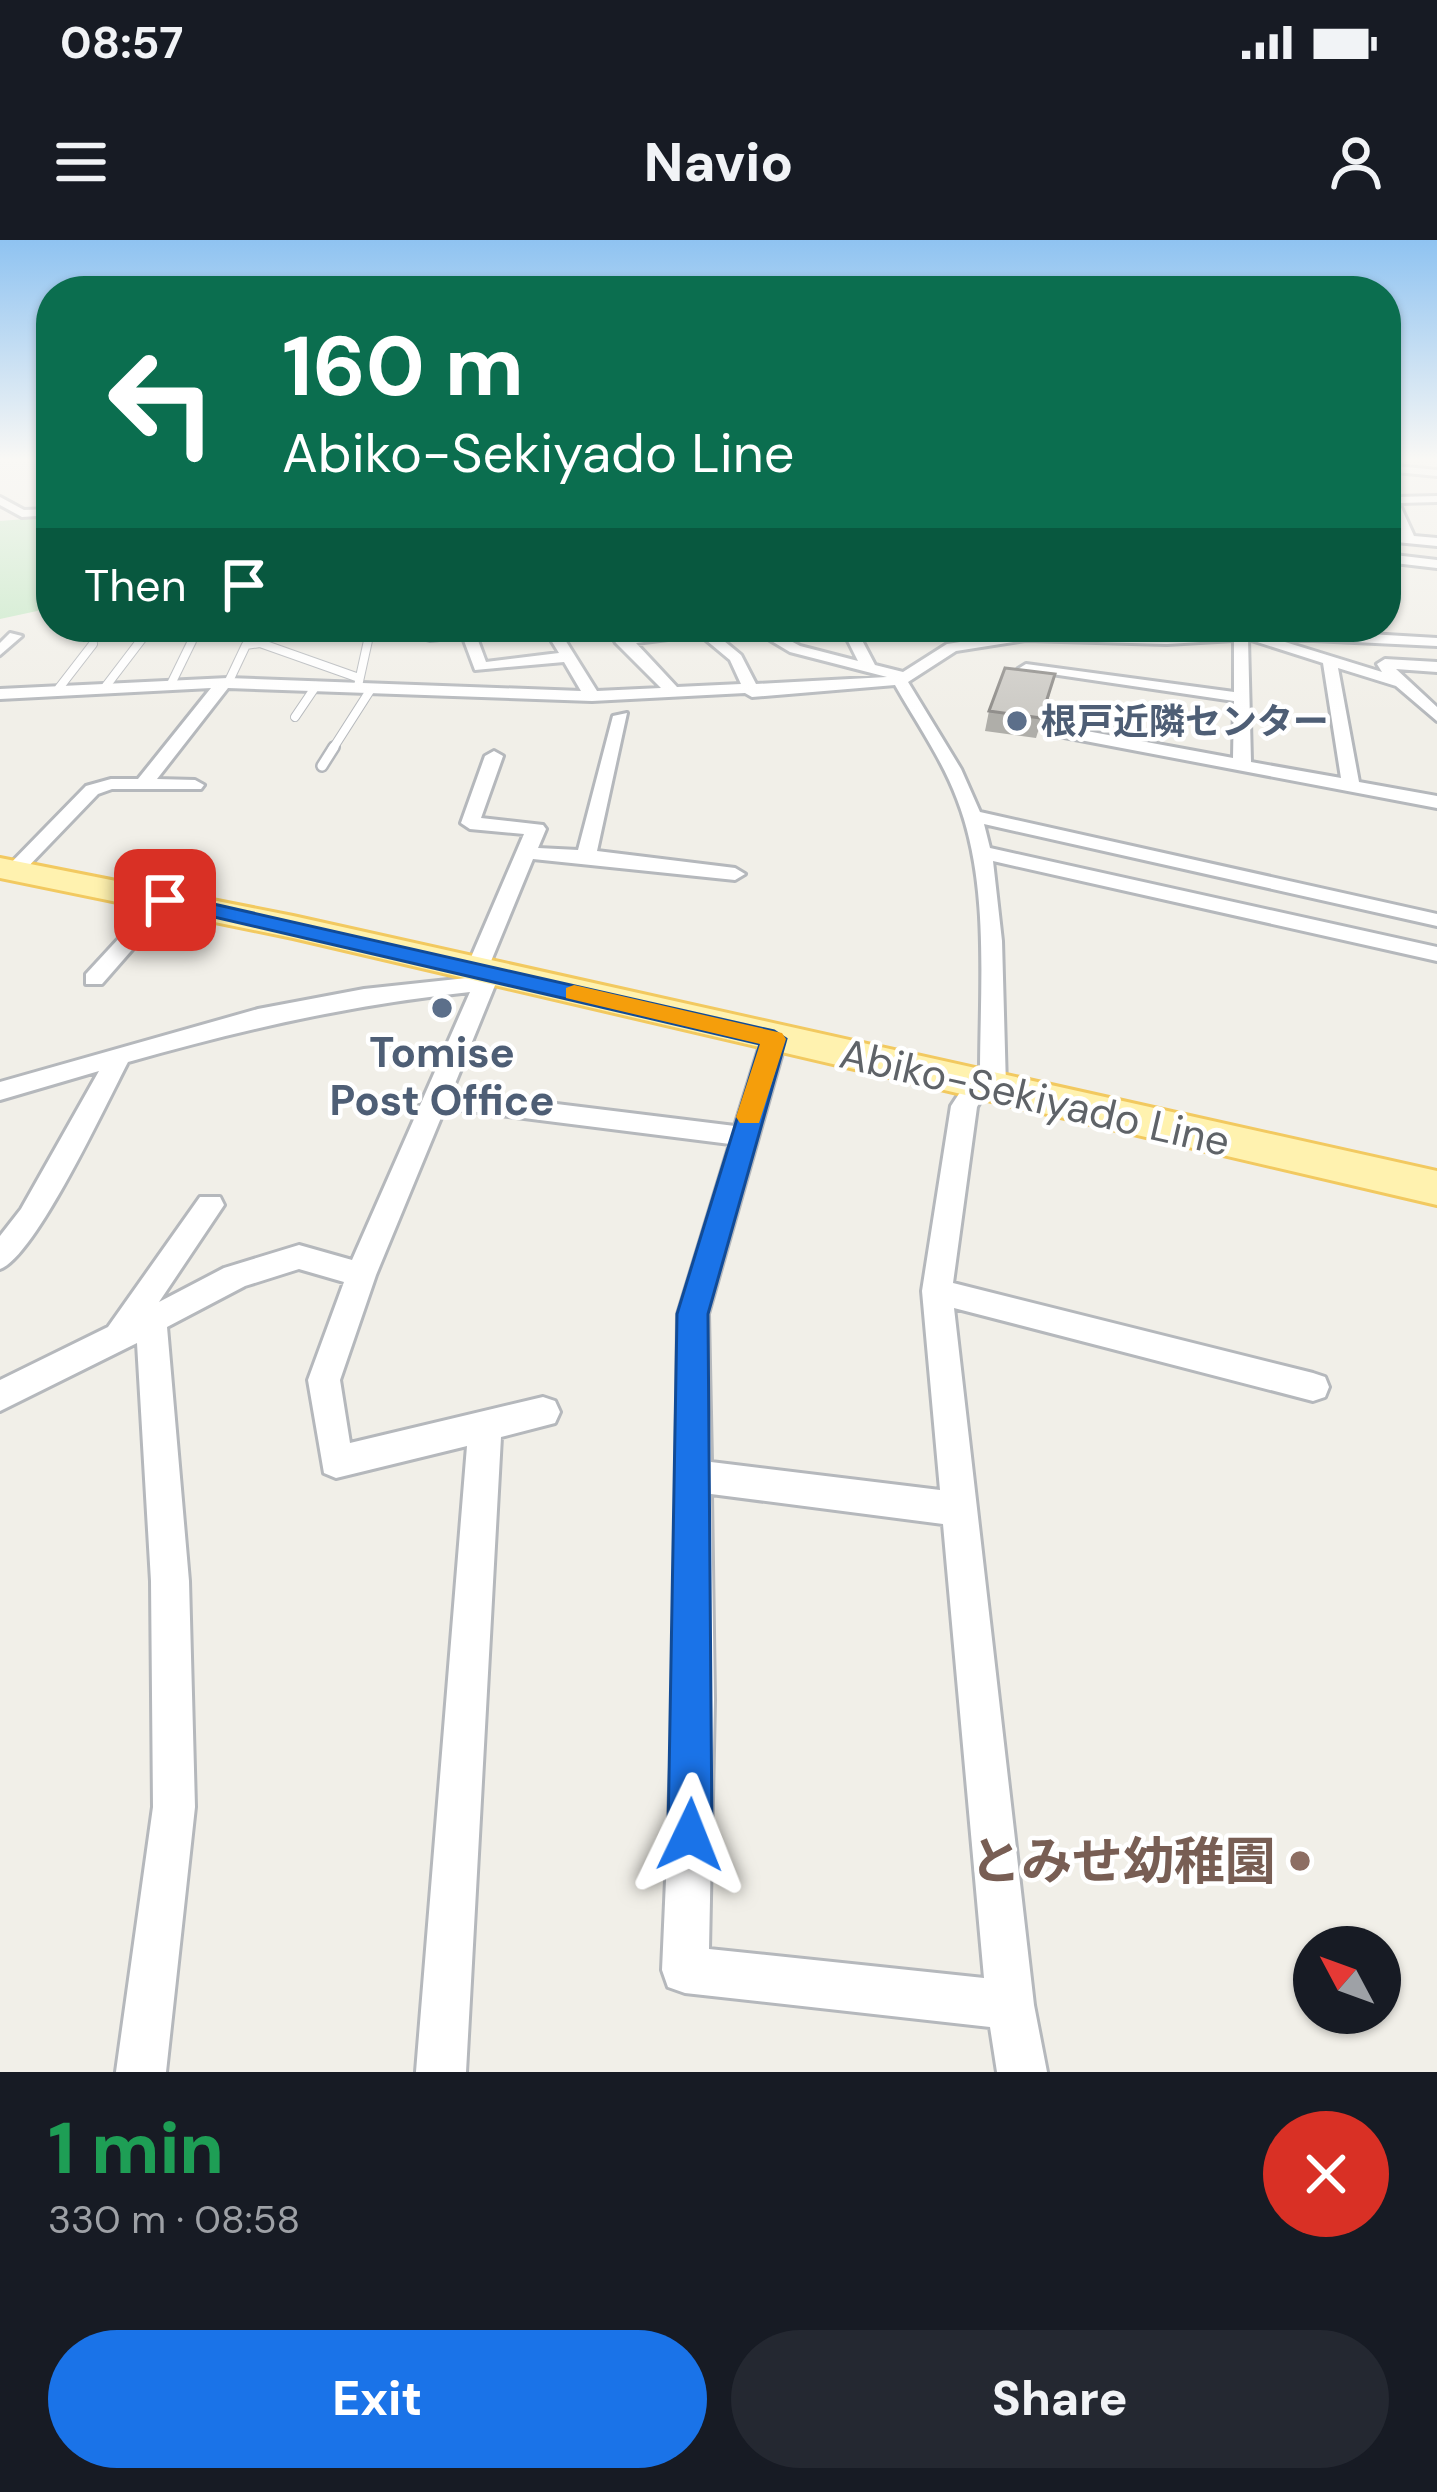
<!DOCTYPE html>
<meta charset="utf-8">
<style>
body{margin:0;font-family:"DM Sans","Noto Sans JP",sans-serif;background:#242831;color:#f1f3f6;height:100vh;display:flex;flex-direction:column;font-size:45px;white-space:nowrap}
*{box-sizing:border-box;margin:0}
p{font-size:39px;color:#9ea1a6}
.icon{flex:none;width:66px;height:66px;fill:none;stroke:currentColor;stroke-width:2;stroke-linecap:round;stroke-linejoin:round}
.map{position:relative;height:1832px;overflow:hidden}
.sheet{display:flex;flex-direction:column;background:#171b24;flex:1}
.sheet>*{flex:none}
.banner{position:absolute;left:36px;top:36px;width:1365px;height:366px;border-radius:48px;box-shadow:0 3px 9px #0004;background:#0b6e4f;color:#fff;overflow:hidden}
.needle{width:78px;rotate:311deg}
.tools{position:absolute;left:1293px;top:1686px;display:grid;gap:24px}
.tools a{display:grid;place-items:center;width:108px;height:108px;border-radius:50%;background:#171b24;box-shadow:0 3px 9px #0004;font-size:60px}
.pin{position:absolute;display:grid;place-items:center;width:102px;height:102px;color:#fff;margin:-51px;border-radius:24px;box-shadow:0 6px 18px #0006}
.me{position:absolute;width:132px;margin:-66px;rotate:2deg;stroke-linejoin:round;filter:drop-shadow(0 0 9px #0008)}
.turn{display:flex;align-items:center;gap:42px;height:252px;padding:0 48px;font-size:54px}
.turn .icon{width:156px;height:156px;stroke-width:2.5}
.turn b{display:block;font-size:84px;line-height:102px}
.then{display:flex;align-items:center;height:114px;padding:0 48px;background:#0003;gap:24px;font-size:45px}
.round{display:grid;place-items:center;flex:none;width:126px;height:126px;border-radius:63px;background:#242831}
.overview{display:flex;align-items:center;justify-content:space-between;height:204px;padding:0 48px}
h1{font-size:72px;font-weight:800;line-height:90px;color:#1e9e55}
.primary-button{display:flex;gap:24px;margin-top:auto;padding:24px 48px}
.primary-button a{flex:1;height:138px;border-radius:72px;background:#1a73e8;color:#fff;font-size:48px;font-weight:800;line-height:138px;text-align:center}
.primary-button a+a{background:#242831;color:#f1f3f6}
.status{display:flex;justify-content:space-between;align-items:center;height:84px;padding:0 60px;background:#171b24;direction:ltr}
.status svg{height:33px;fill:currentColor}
header{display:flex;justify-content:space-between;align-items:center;height:156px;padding:0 48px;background:#171b24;font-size:54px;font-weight:800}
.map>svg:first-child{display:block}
</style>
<div class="status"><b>08:57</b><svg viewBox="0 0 49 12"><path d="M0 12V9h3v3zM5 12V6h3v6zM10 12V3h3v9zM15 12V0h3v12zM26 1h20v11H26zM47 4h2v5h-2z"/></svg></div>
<header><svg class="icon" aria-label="menu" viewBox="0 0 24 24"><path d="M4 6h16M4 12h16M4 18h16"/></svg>Navio<svg class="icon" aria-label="person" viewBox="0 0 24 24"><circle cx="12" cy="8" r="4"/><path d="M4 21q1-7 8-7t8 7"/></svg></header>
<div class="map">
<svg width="1437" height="1832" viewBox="0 0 1437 1832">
<rect width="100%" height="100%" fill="#f1efe8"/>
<polygon fill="#c5e8c5" points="51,277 51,368 0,379 0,281"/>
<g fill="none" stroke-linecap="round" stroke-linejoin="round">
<g stroke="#b5b8bc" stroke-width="10">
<g id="lane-far1">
<polyline points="390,387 430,398 469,394"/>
<polyline points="228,443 246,405 260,403 359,438"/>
<polyline points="171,444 192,401"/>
<polyline points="106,446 151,387"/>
<polyline points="358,446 371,387"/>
<polyline points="59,448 93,404"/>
<polyline points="295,477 316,446"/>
<polyline points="332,510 371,449"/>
</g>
</g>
<g stroke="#b5b8bc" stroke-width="14">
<polyline id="lane" points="322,526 334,507"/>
</g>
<g stroke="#b5b8bc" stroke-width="6">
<g id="street">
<polygon points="39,220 51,220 51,224 40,222"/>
<polygon points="1386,225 1437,230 1437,236 1386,231"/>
<polygon points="1386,242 1396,257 1437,256 1437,262 1399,263 1414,296 1437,298 1437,306 1386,301 1386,293 1401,295 1386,258"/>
<polygon points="0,257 24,270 51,269 51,275 22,277 0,265"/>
<polygon points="1386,314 1437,320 1437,328 1386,322"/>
<path d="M459,387h14l13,35 73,-9 -16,-26h14l40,64 64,-3 -45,-45 -9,-16h15l7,8 78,-8 34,28 15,29 131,-7 -97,-25 -42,-25h17l35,19 58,15 -17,-34h14l20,38 28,7 44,-28 79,-12 141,4 117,-7 153,9v8l-165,-8 110,34 -5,-8 8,-5 52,3v10l-41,-3 41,38v14l-41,-35 -58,-18 21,114 78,14v12l-378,-72 -2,-4 8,-5 168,31 1,-57 -216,-32 8,-5 208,28v-52l-67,4 -141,-4 -70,11 -48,31 53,87 19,43 457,102v12l-453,-102 6,24 447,99v14l-444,-100 9,80 4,146 -4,6h-17l-8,14 -24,176 360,90 12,4 4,10 -4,10 -12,4 -359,-93 80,697 13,67h-50l-7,-45 -305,-34 -17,-6 -6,-17 12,-270 4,-386 52,-170 -285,-36 -69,167 -36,105 10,63 193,-46 12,4 5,11 -5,11 -54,14 -35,635h-50l51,-626 -131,32 -12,-5 -16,-93 36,-98 -45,-13 -54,17 -78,41 22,254 6,226 -29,265h-50l37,-265 -2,-226 -14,-238 -137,68v-31l108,-53 92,-130h20l4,8 -65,97 65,-34 75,-23 53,15 118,-268c-120,13 -226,37 -342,70 -21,40 -93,195 -128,207v-33l21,-27 78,-138 -99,29v-18l258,-73 106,-20 112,-12 -10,-8 58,-135 -54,-5 -9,-6 24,-67 9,-5 9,5 -22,62 62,7 3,4 -8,19 40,2 35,-134 14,-3 -30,138 138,17 10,6 -10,6 -202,-21 -44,107 11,7 -48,118 283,35 27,-87 3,-6h18l3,6 -78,275 3,148 229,28 -18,-199 29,-185 19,-29 10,-2c0,-91 10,-191 -23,-276 -15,-40 -41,-77 -62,-114l-143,12 -7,-4 -153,8 -364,-13 -71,91 38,1 9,5 -3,4h-89l-14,5 -77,80 -7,2 -10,-6 82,-84 25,-7h27l73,-91 -211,11v-10l228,-11 353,13 -17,-29 -89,8zM700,395l30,25 11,24 -64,3 -41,-44zM1248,399l75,24 18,115 -90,-16zM711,1254l232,30 41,454 -275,-29 5,-249z"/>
<polygon points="10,393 22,396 0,415 0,403"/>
<polygon points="165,654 175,660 172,664 102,744 86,744 86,734 158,656"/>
</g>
</g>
<g stroke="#f2c960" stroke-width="6">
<polygon id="primary" points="0,618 293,676 1437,931 1437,965 293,698 0,638"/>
</g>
<use href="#lane-far1" stroke="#fff" stroke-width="8"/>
<use href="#lane" stroke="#fff" stroke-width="9"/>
<use href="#street" fill="#fff" fill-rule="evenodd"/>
<use href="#primary" fill="#fff2af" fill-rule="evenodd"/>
</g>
<polygon fill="#afaea9" points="1050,454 1036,498 985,491 989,471"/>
<polygon fill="#cccac5" stroke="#8f8d8a" stroke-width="3" points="1005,428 1055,434 1041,478 989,471"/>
<linearGradient id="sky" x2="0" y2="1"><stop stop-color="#8fc3f1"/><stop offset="0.46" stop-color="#f9f8f5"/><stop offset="1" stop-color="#f9f8f5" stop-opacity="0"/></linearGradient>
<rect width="1437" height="476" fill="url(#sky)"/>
<polygon fill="#1a73e8" stroke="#114b97" stroke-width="3" points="165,653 774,791 786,799 708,1074 712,1595 705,1611 690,1617 674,1611 668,1595 677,1074 760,804 158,664 158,655"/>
<polygon fill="#f59e0b" points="574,745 782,793 786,799 759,883 740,883 736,877 760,804 566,758 566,748"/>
<g fill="#5c6f8a" stroke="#fff" stroke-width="4.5">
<circle cx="1017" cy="481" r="12"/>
<circle cx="442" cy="768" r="12"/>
</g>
<circle fill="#8d6e63" stroke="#fff" stroke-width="4.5" cx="1300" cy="1621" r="12"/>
<g text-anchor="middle" stroke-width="9" stroke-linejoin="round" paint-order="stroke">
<g font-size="36" font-weight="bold" fill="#4e5e75" stroke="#fff" text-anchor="start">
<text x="1041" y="494">根戸近隣センター</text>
</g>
<g font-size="42" font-weight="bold" fill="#4e5e75" stroke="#fff">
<text x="442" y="827">Tomise<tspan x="442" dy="48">Post Office</tspan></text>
</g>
<g font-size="42" fill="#5f6368" stroke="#fff">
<text transform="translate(1035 857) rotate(13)" y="15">Abiko-Sekiyado Line</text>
</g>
<g font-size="51" font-weight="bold" fill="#785e54" stroke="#fff" text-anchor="end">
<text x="1276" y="1639">とみせ幼稚園</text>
</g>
</g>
</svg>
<div class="tools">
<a><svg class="needle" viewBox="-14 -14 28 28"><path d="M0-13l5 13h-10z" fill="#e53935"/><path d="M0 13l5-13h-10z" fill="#9ea1a6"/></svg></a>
</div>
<div class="pin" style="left:165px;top:660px;background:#d93025"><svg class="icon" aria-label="arrive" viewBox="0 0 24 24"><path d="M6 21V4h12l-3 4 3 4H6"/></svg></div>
<svg class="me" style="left:690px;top:1595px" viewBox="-20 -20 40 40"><path d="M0-17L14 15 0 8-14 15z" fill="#1a73e8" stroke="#fff" stroke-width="4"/></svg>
<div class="banner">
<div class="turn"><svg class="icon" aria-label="left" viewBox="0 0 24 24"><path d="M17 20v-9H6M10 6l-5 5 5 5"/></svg><div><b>160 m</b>Abiko-Sekiyado Line</div></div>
<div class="then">Then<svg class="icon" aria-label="arrive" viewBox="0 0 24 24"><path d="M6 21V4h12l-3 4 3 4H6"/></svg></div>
</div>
</div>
<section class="sheet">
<div class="overview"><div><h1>1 min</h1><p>330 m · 08:58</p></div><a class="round" style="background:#d93025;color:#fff"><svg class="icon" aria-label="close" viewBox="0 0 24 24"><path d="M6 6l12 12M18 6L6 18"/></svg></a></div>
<div class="primary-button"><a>Exit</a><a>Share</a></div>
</section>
